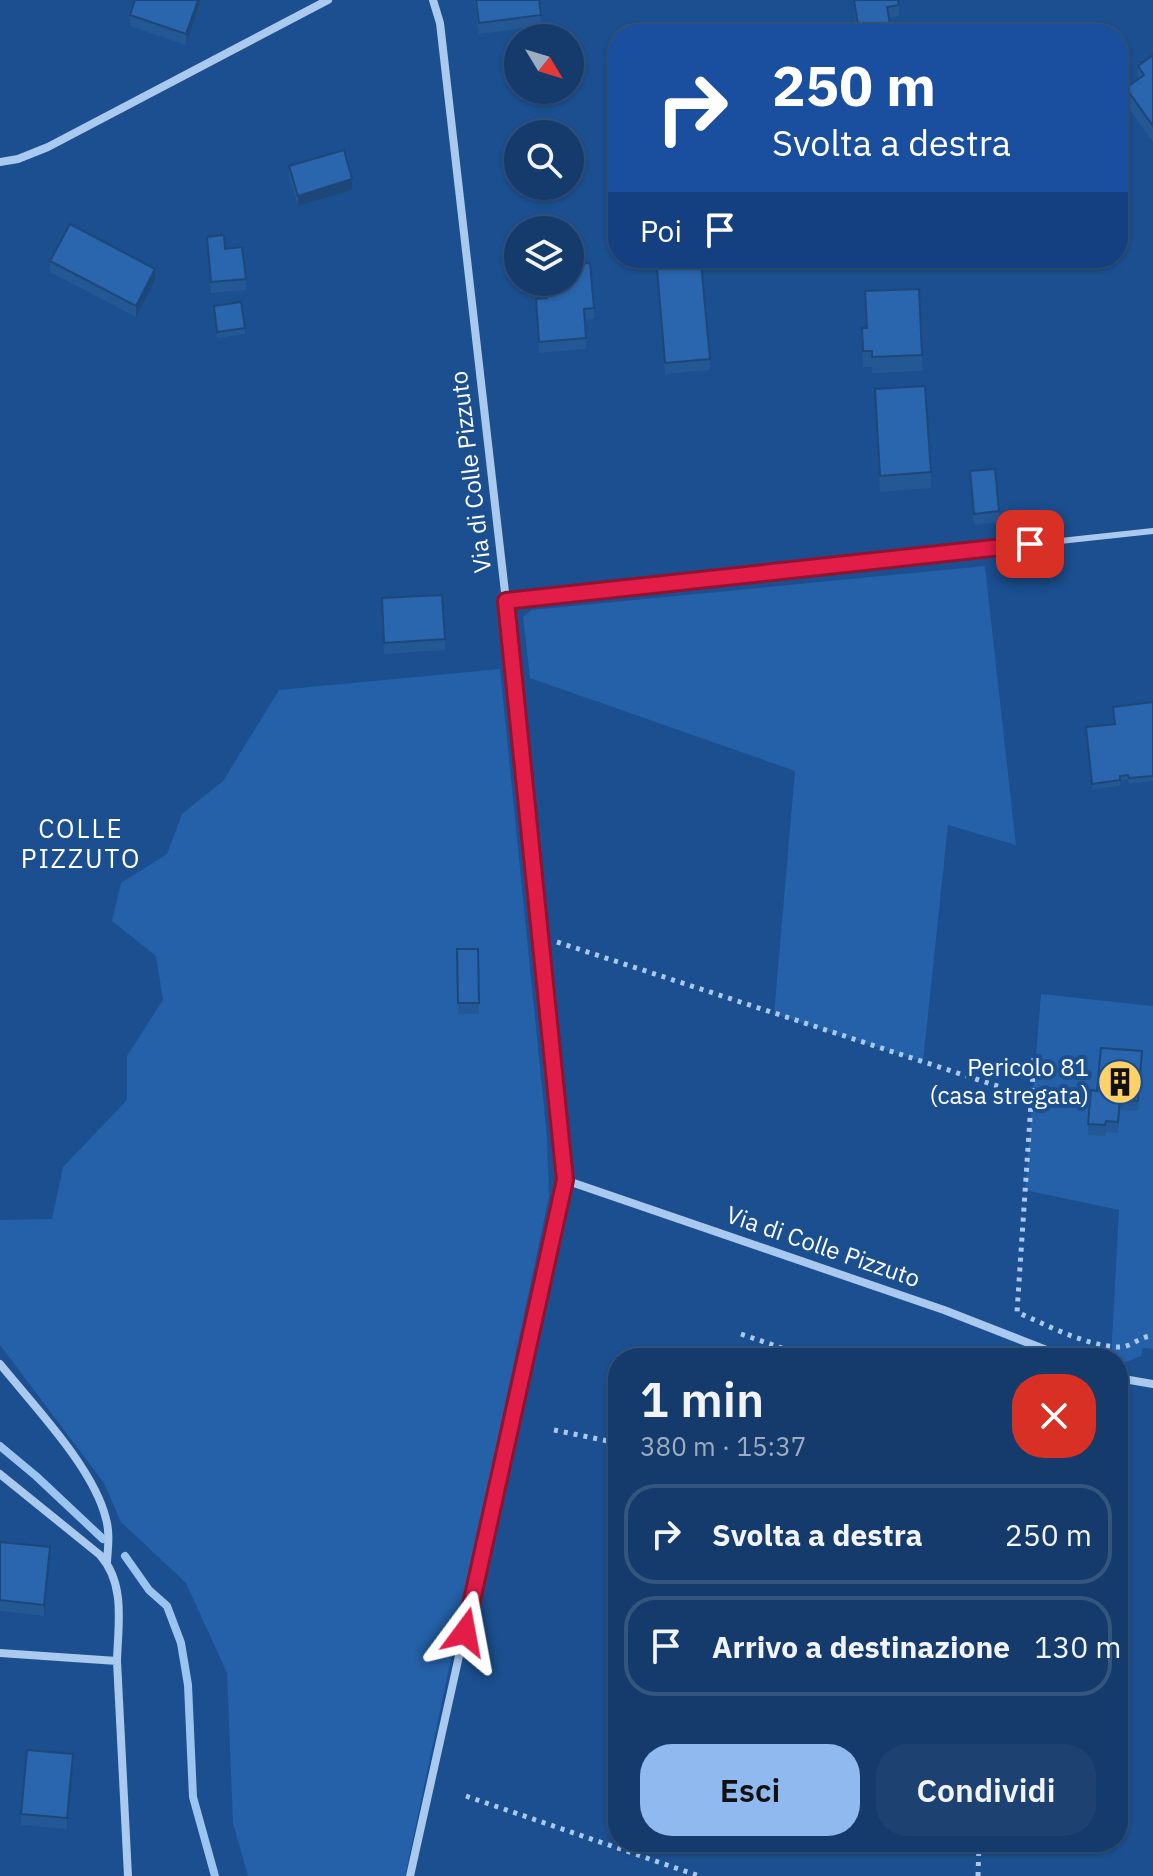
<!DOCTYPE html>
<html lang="it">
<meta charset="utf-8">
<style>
body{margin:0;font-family:"IBM Plex Sans",sans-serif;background:#1d4271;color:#f1f3f6;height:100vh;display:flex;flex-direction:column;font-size:30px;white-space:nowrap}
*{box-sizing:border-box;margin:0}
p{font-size:26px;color:#9dadc1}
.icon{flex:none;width:44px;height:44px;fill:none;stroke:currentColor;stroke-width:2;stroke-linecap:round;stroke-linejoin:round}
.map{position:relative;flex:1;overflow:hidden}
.sheet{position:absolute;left:608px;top:1348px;width:520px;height:504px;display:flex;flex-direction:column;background:#143b6b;border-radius:32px;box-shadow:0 2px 6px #0004,0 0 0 2px #33557e}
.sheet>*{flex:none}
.banner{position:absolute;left:608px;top:24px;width:520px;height:244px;border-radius:32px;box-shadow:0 2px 6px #0004,0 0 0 2px #33557e;background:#1a4fa0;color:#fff;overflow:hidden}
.needle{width:52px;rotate:128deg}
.fabs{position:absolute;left:504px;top:24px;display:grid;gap:16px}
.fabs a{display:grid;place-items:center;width:80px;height:80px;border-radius:50%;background:#143b6b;box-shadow:0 2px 6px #0004,0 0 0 2px #33557e;font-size:40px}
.pin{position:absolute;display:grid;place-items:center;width:68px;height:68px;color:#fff;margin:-34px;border-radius:16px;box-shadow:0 4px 12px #0006}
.me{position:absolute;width:88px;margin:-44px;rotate:13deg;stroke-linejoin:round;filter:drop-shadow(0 0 6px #0008)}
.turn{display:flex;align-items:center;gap:28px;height:168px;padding:0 32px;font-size:36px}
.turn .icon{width:104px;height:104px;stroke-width:2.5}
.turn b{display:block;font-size:56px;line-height:68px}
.then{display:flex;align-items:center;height:76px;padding:0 32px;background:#0003;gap:16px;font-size:30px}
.round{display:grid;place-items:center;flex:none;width:84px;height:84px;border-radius:32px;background:#1d4271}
.headline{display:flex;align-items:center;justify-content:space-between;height:136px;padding:0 32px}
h1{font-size:48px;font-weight:600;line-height:60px}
.primary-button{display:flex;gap:16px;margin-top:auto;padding:16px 32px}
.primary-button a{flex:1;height:92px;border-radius:32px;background:#90b9f0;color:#111;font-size:32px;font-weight:600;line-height:92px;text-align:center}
.primary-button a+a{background:#1d4271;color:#f1f3f6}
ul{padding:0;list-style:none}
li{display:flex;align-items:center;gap:24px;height:100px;margin:0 16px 12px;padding:0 16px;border:4px solid #33557e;border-radius:32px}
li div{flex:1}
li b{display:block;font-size:30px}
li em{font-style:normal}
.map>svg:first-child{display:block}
</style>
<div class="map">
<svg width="1153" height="1876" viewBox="0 0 1153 1876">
<rect width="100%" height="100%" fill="#1b4f8f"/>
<g fill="#2461a8">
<polygon points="985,566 1016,845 948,825 923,1062 774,1014 795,771 530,678 523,617 531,610"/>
<polygon points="500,669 547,1137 549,1197 405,1876 248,1876 233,1823 227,1673 186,1583 121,1522 104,1483 0,1345 0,1220 52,1219 63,1167 127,1100 127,1056 163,1000 156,956 112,921 121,883 167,854 182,814 223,781 279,690"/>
<polygon points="1041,994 1153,1006 1153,1349 1143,1348 1141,1356 1126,1362 1111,1358 1119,1210 1025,1190"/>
</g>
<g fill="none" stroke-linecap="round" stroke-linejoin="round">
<g stroke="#9cc4f0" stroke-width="8">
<polyline points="0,1446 36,1476 103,1539"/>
<polyline points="125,1556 149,1590 167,1606 181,1643 188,1685 193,1797 215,1876"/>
</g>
<g stroke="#a9c9ee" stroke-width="5" stroke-dasharray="4 6" stroke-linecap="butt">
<polyline points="557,942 1031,1097"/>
<path d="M1034,1058l-17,254c29,13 70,34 101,35 13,1 21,-11 35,-11"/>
<polyline points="741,1334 811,1358"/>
<polyline points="554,1430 618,1443"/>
<polyline points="466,1796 699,1876"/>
<polyline points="978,1876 979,1842"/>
</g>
<polyline stroke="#a9c9ee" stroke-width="6" points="506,601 1153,531"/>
<g stroke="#a9c9ee" stroke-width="8">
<polyline points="0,162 18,159 48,147 328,0"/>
<polyline points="565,1180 944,1310 1067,1358"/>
<path d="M0,1364c33,41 94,104 106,155 4,14 2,28 1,43"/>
<polyline points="1118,1378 1153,1384"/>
<path d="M0,1474l100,81c26,29 18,70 17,106"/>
<polyline points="0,1653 117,1661 128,1876"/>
<polyline points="410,1876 565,1180 506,601 440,23 433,0"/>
</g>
</g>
<g fill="#245895">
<polygon points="135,0 201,0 186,45 130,26 130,15"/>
<polygon points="474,0 539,0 541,26 479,34"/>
<polygon points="854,0 899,5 899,16 889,18 890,24 896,34 858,34 854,11"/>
<polygon points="1153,55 1153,142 1126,104 1126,88 1138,79 1138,66"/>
<polygon points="289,166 352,190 298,206 289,177"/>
<polygon points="207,237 225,249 246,279 246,290 211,293"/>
<polygon points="50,261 155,280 136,317 50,272"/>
<polygon points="657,268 710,359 710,370 665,374"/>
<polygon points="545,282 570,282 594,308 594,319 585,320 586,349 539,353 536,299 546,298"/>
<polygon points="865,291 922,355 922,371 872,373 872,367 863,367 862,328 866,328"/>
<polygon points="214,306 245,328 245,334 217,338"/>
<polygon points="875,389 931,472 931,488 880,492"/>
<polygon points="970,471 999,511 999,522 974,525"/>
<polygon points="382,609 445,639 445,650 384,654"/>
<polygon points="1153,702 1153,781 1129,784 1128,780 1120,781 1120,786 1092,789 1086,732 1114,724 1113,707"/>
<polygon points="457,949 478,949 479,1014 458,1014"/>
<polygon points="1142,1062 1138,1111 1120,1110 1118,1133 1106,1132 1105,1136 1088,1135 1088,1124 1097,1091"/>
<polygon points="0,1542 50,1558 44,1616 0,1611"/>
<polygon points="73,1765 67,1829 21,1825 21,1814"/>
</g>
<g fill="#1d4779">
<polygon points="198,0 201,0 186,45 186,34"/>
<polygon points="352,179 352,190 298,206 298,196"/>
<polygon points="155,269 155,280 136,317 136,306"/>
<polygon points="50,1547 50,1558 44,1616 44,1605"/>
<polygon points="73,1754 73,1765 67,1829 67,1818"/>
</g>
<g fill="#2a66ad" stroke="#1d4779" stroke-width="2">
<polygon points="135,0 198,0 186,34 130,15"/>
<polygon points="476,0 539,0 541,15 479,23"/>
<polygon points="854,0 898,0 899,5 887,7 890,24 894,24 896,34 876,34 875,28 859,31"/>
<polygon points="1153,55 1153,126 1126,88 1144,75 1138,66"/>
<polygon points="344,150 352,179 298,196 289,166"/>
<polygon points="70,224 155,269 136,306 50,261"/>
<polygon points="224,235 225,249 242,247 246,279 211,282 207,237"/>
<polygon points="590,263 594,308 584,309 586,338 539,342 536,299 547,298 546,282 570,282 570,264"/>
<polygon points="701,264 710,359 665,363 657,268"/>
<polygon points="919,289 922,355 872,357 872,351 863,351 862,328 867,328 865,291"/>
<polygon points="241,302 245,328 217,332 214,306"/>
<polygon points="925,386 931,472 880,476 875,389"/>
<polygon points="995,469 999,511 974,514 970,471"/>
<polygon points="442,595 445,639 384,643 382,598"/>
<polygon points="1153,702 1153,776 1129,778 1128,775 1120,776 1120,780 1092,784 1086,727 1115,724 1113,707"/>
<polygon points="457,949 478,949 479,1003 458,1003"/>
<polygon points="1101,1048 1142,1051 1138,1101 1120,1099 1118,1122 1106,1121 1105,1125 1088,1124 1091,1090 1097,1091"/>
<polygon points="0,1542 50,1547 44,1605 0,1600"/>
<polygon points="27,1750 73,1754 67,1818 21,1814"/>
</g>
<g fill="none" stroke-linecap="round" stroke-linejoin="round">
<g stroke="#92132f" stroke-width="20">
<polyline id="route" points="465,1632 565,1180 506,601 1030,544"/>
</g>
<use href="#route" stroke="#e11d48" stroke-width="14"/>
</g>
<defs>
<g id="building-disc" transform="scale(2.3)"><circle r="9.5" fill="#ffd166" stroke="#1b4f8f"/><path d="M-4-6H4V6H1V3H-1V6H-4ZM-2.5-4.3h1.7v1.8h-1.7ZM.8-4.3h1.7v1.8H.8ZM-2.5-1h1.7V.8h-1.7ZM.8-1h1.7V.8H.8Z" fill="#111"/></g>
</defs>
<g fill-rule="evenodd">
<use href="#building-disc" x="1120" y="1082"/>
</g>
<g text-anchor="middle" stroke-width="8" stroke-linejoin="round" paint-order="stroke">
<g font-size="24" fill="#fff" stroke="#1b4f8f">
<text transform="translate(471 472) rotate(-97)" y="8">Via di Colle Pizzuto</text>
<text transform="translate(823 1247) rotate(19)" y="8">Via di Colle Pizzuto</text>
</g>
<g font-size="24" fill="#fff" stroke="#1b4f8f" text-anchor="end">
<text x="1089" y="1076">Pericolo 81<tspan x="1089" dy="28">(casa stregata)</tspan></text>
</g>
<g font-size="26" letter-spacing="2" fill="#fff" stroke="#1b4f8f">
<text x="81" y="838">COLLE<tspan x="81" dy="30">PIZZUTO</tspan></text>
</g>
</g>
</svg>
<div class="fabs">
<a><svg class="needle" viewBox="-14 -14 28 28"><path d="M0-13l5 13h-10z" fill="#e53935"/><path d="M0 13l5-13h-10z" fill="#9dadc1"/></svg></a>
<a><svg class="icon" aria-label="search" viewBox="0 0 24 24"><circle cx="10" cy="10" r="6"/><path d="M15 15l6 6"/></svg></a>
<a><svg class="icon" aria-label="layers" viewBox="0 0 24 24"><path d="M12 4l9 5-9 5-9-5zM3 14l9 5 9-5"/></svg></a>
</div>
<div class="pin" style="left:1030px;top:544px;background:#d93025"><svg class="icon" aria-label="arrive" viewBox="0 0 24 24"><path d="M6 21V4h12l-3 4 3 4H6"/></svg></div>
<svg class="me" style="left:465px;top:1632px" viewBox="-20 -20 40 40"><path d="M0-17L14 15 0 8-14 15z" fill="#e11d48" stroke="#fff" stroke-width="4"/></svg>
<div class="banner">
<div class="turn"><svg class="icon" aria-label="right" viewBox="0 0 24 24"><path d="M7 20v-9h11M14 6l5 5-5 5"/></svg><div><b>250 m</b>Svolta a destra</div></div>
<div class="then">Poi<svg class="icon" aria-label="arrive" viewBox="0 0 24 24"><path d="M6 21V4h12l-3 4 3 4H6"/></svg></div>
</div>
<section class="sheet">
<div class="headline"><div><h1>1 min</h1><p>380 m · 15:37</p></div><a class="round" style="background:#d93025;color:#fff"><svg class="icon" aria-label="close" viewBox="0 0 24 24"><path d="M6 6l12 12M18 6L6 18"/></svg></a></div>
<ul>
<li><svg class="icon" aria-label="right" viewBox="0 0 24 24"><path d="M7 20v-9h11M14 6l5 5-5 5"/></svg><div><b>Svolta a destra</b></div><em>250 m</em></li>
<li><svg class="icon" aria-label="arrive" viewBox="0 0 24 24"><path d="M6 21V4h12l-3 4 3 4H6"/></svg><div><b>Arrivo a destinazione</b></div><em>130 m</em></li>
</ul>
<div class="primary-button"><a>Esci</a><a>Condividi</a></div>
</section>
</div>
